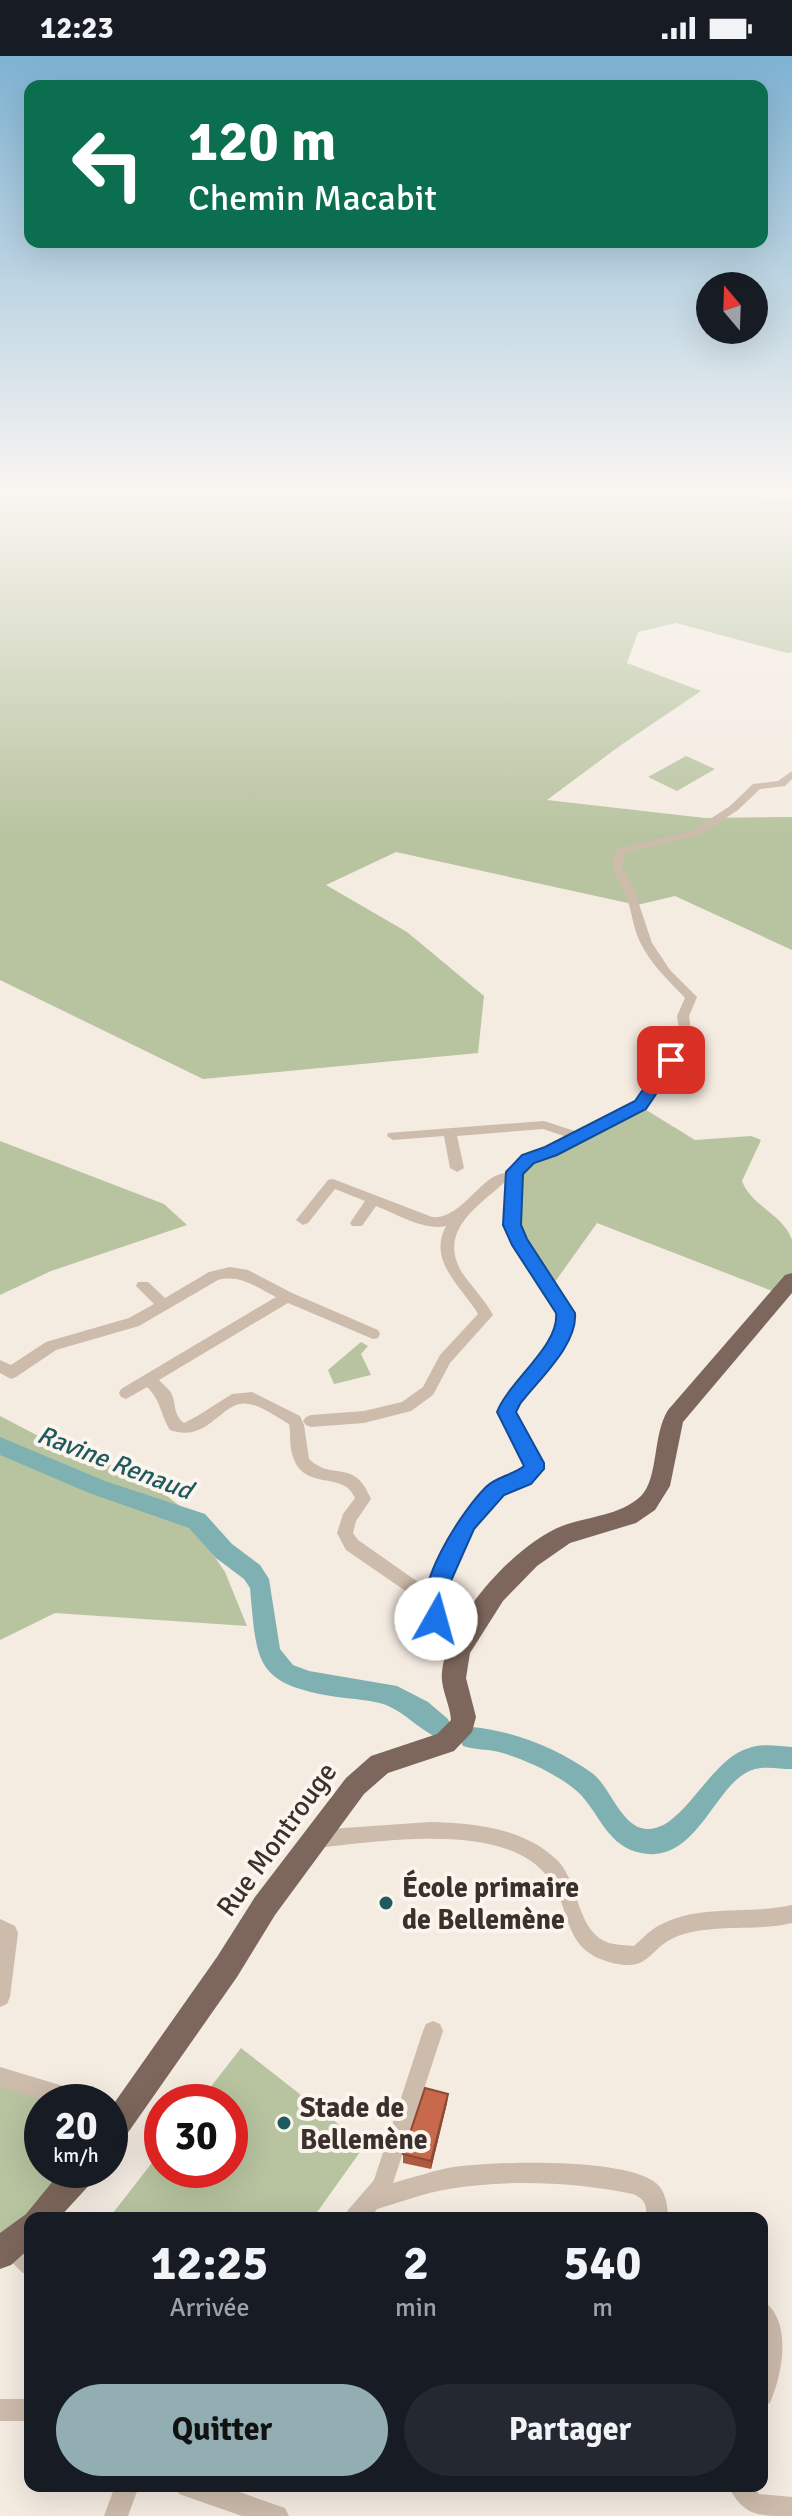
<!DOCTYPE html>
<html lang="fr">
<meta charset="utf-8">
<style>
body{margin:0;font-family:Signika,sans-serif;background:#242831;color:#f1f3f6;height:100vh;display:flex;flex-direction:column;font-size:30px;white-space:nowrap}
*{box-sizing:border-box;margin:0}
p{font-size:26px;color:#9ea1a6}
.icon{flex:none;width:44px;height:44px;fill:none;stroke:currentColor;stroke-width:2;stroke-linecap:round;stroke-linejoin:round}
.map{position:relative;flex:1;overflow:hidden}
.side{position:absolute;left:24px;top:2156px;width:744px;height:280px;display:flex;flex-direction:column;background:#171b24;border-radius:16px;box-shadow:0 8px 32px #0002}
.side>*{flex:none}
.guide{position:absolute;left:24px;top:24px;width:744px;height:168px;border-radius:16px;box-shadow:0 8px 32px #0002;background:#0b6e4f;color:#fff;overflow:hidden}
.needle{width:52px;rotate:341deg}
.fabs{position:absolute;left:696px;top:216px;display:grid;gap:16px}
.fabs a{display:grid;place-items:center;width:72px;height:72px;border-radius:50%;background:#171b24;box-shadow:0 8px 32px #0002;font-size:40px}
.speed{position:absolute;left:24px;top:2028px;display:flex;gap:16px;font-size:40px;font-weight:700;text-align:center}
.speed>*{display:grid;place-content:center;width:104px;height:104px;border-radius:50%;background:#171b24;box-shadow:0 8px 32px #0002;line-height:1}
.speed small{font-size:20px;font-weight:400}
.speed .limit{border:12px solid #d22;background:#fff;color:#111}
.pin{position:absolute;display:grid;place-items:center;width:68px;height:68px;color:#fff;margin:-34px;border-radius:16px;box-shadow:0 4px 12px #0006}
.me{position:absolute;width:88px;margin:-44px;rotate:7deg;stroke-linejoin:round;filter:drop-shadow(0 0 6px #0008)}
.turn{display:flex;align-items:center;gap:28px;height:168px;padding:0 32px;font-size:36px}
.turn .icon{width:104px;height:104px;stroke-width:2.5}
.turn b{display:block;font-size:56px;line-height:68px}
.eta{display:flex;justify-content:space-evenly;align-items:center;height:136px;text-align:center}
.eta b{font-size:48px;font-weight:800;line-height:56px}
.primary-button{display:flex;gap:16px;margin-top:auto;padding:16px 32px}
.primary-button a{flex:1;height:92px;border-radius:48px;background:#92aeb2;color:#111;font-size:32px;font-weight:800;line-height:92px;text-align:center}
.primary-button a+a{background:#242831;color:#f1f3f6}
.status{display:flex;justify-content:space-between;align-items:center;height:56px;padding:0 40px;background:#171b24;direction:ltr}
.status svg{height:22px;fill:currentColor}
.map>svg:first-child{display:block}
</style>
<div class="status"><b>12:23</b><svg viewBox="0 0 49 12"><path d="M0 12V9h3v3zM5 12V6h3v6zM10 12V3h3v9zM15 12V0h3v12zM26 1h20v11H26zM47 4h2v5h-2z"/></svg></div>
<div class="map">
<svg width="792" height="2460" viewBox="0 0 792 2460">
<rect width="100%" height="100%" fill="#f4ebe1"/>
<g fill="#b8c4a0">
<polygon points="0,435 792,435 792,596 787,597 676,567 638,576 627,607 701,635 621,689 547,744 705,762 792,761 792,894 675,840 637,849 396,796 326,829 407,876 484,940 478,997 203,1023 0,924"/>
<polygon points="686,700 715,713 677,735 648,721"/>
<path d="M643,1052l52,32 56,-4 10,4 -19,41c9,25 42,34 50,59 0,11 0,28 0,40l-12,14 -183,-71 -45,63 -34,-45 1,-75z"/>
<polygon points="0,1085 164,1148 187,1169 51,1215 0,1239"/>
<polygon points="361,1286 368,1290 361,1298 371,1319 334,1328 328,1314"/>
<polygon points="0,1360 71,1397 138,1417 181,1451 225,1516 247,1570 55,1557 0,1584"/>
<polygon points="241,1992 365,2089 313,2162 109,2162 162,2094 162,2114 230,2114 230,2046 199,2046"/>
<polygon points="0,2021 83,2046 42,2046 42,2114 82,2114 30,2162 0,2198"/>
</g>
<g fill="none" stroke-linecap="round" stroke-linejoin="round">
<g fill="#7fb0b2" fill-rule="evenodd">
<polygon points="702,435 727,435 792,448 792,454"/>
<path d="M0,1381l105,44 100,33 27,30 28,21 9,14 11,70 13,16 16,6 88,15 31,16 20,17 3,8 -3,8 -9,3c-19,-7 -33,-25 -53,-33 -14,-5 -33,-6 -49,-8 -83,-13 -80,-34 -87,-109l-6,-9 -28,-21 -27,-30 -100,-35 -89,-38z"/>
<path d="M472,1671c42,4 85,21 120,46 18,13 29,54 54,56 37,3 63,-70 103,-81 14,-5 29,-2 43,-1v22c-12,0 -25,-3 -37,0 -40,10 -56,96 -114,84 -33,-7 -40,-36 -60,-58 -19,-19 -56,-36 -82,-43 -12,-3 -24,-2 -36,-6l-4,-8 4,-8z"/>
</g>
<g fill="#cdbbac" fill-rule="evenodd">
<path d="M792,715v8l-7,7 -25,3 -22,21 -38,25 -75,18 -3,14 14,28 16,48 18,27 27,27 -8,19 4,26 -48,66 -89,46 -23,8 -12,11 -2,52 6,15 47,73c-1,36 -33,64 -54,90l-4,9 28,51v6c-10,14 -29,15 -41,25 -27,21 -66,92 -57,125 5,15 17,23 23,36l-2,5c-23,7 -38,-37 -39,-55l-80,-55 -9,-17 6,-19 12,-16c-11,-28 -50,-6 -62,-41 -4,-11 -2,-23 -4,-33 -12,-7 -27,-18 -40,-20 -27,-6 -39,40 -79,26 -10,-16 -9,-30 -23,-43l-21,12 -5,-2 -2,-4 2,-4 155,-92c-20,-10 -36,-23 -58,-17l-79,46 -83,24 -40,27 -5,2 -11,-6v-13l11,5 35,-23 83,-24 25,-14 -18,-18 2,-4h10l17,16 44,-26 21,-5 18,3 44,23 86,37 2,4 -2,4 -5,1 -85,-36 -129,77c1,1 10,10 11,11 7,11 2,23 14,32l15,-8 33,-21 20,-2 48,24 4,9 5,34c24,23 45,-2 62,40l-15,22 -3,12 5,7 70,49c12,-32 33,-80 60,-102 11,-9 26,-13 38,-21l-26,-54c13,-37 56,-57 58,-99l-47,-72 -6,-16 3,-43h-3c-28,25 -69,50 -42,92 10,14 22,26 30,41l-43,48 -17,32 -22,16 -47,12 -53,4 -5,-2 -3,-4 3,-4 5,-2 53,-4 38,-9 21,-15 17,-32 38,-41c-16,-27 -51,-53 -32,-88 -22,5 -49,-12 -70,-20l-14,20h-10l-2,-3 15,-22 -30,-12 -27,34 -5,2 -7,-5 32,-40 5,-1 99,38c31,3 50,-46 76,-44l15,-17 44,-19 -24,-8 -86,7 7,32 -7,4 -7,-4 -6,-32 -51,4 -6,-4 1,-3 156,-12 34,11 59,-30 44,-60 -4,-26 8,-18c-16,-17 -34,-34 -44,-54 -8,-15 -9,-33 -15,-49 -8,-19 -18,-24 -10,-46l76,-18 38,-25 23,-22 25,-3z"/>
<path d="M430,1766c44,1 95,6 128,39 22,23 18,71 51,82 8,2 17,2 25,3 8,-7 15,-15 24,-20 41,-23 90,-11 134,-21v18c-37,9 -79,0 -114,13 -31,12 -27,38 -69,26 -48,-14 -36,-52 -61,-85 -43,-57 -170,-35 -232,-29l-6,-3 -3,-6 3,-6 6,-3z"/>
<polygon points="0,1863 15,1870 18,1877 10,1941 7,1948 0,1951"/>
<path d="M433,1965l7,3 3,7 -50,152c18,-5 36,-11 55,-15 40,-7 177,-11 208,15 10,8 12,24 12,35h-22c1,-13 -1,-19 -13,-24 -58,-12 -125,-15 -184,-5 -25,4 -48,13 -72,20l-7,9h-25l3,-8 26,-30 49,-149 3,-7z"/>
<polygon points="0,2011 83,2036 90,2039 93,2046 49,2046 0,2031"/>
<path d="M9,2179c25,11 21,17 21,42 -12,-5 -17,-17 -29,-23v-16z"/>
<path d="M762,2244c30,19 22,71 8,103l-8,3v-38l5,-29 -5,-13z"/>
<rect x="0" y="2343" width="30" height="22"/>
<polygon points="115,2430 139,2430 128,2460 104,2460"/>
<polygon points="175,2430 222,2430 285,2452 289,2460 242,2460 179,2438"/>
<path d="M728,2430h26l5,8 33,3v19c-35,0 -48,0 -64,-30z"/>
</g>
<g fill="#7d675c" fill-rule="evenodd">
<path d="M792,1217v20l-109,129 -13,64 -15,24 -19,13 -66,20 -33,23 -34,35 -33,52 -4,25 10,39 -4,15 -18,19 -66,22 -24,21 -89,121 -38,62 -117,167 -10,5v-40l107,-152 38,-60 91,-119 25,-22 66,-22 14,-14c-1,-16 -11,-32 -9,-48 5,-52 72,-127 120,-146 26,-10 58,-10 79,-30 18,-19 11,-60 27,-86l117,-135z"/>
<polygon points="62,2114 97,2114 93,2125 59,2162 30,2162 30,2192 11,2209 0,2213 0,2177 26,2158"/>
</g>
</g>
<polygon fill="#ac5a40" points="448,2038 447,2047 431,2113 403,2107 403,2098"/>
<polygon fill="#8c4a34" points="448,2038 447,2047 431,2113 431,2105"/>
<polygon fill="#c8694b" stroke="#8c4a34" stroke-width="2" points="425,2032 448,2038 431,2105 403,2098"/>
<linearGradient id="sky" x2="0" y2="1"><stop stop-color="#7eb2d2"/><stop offset="0.56" stop-color="#faf6f2"/><stop offset="1" stop-color="#faf6f2" stop-opacity="0"/></linearGradient>
<rect width="792" height="780" fill="url(#sky)"/>
<path fill="#1a73e8" stroke="#114b97" stroke-width="2" d="M671,999l8,5 -33,49 -89,46 -23,8 -11,11 -2,51 6,14 48,74c3,32 -37,67 -55,91l-4,8 28,51v6l-13,15 -27,11 -30,34 -28,63v27l-3,7 -7,2 -8,-2c-18,-37 33,-114 58,-139 10,-10 27,-12 38,-21l-27,-54c12,-31 63,-67 59,-99l-44,-68 -9,-20 3,-53 16,-17 23,-8 90,-46 31,-45z"/>
<g fill="#1f5a5e" stroke="#fbf5ee" stroke-width="3">
<circle cx="386" cy="1847" r="8"/>
<circle cx="284" cy="2067" r="8"/>
</g>
<g text-anchor="middle" stroke-width="8" stroke-linejoin="round" paint-order="stroke">
<g font-size="26" font-style="italic" fill="#1f5a5e" stroke="#fbf5ee">
<text transform="translate(115 1406) rotate(21)" y="9">Ravine Renaud</text>
</g>
<g font-size="28" fill="#3b302b" stroke="#fbf5ee">
<text transform="translate(276 1783) rotate(-54)" y="10">Rue Montrouge</text>
</g>
<g font-size="28" font-weight="bold" fill="#3b302b" stroke="#fbf5ee" text-anchor="start">
<text x="402" y="1841">École primaire<tspan x="402" dy="32">de Bellemène</tspan></text>
<text x="300" y="2061">Stade de<tspan x="300" dy="32">Bellemène</tspan></text>
</g>
</g>
</svg>
<div class="fabs">
<a><svg class="needle" viewBox="-14 -14 28 28"><path d="M0-13l5 13h-10z" fill="#e53935"/><path d="M0 13l5-13h-10z" fill="#9ea1a6"/></svg></a>
</div>
<div class="speed"><div>20<small>km/h</small></div><div class="limit">30</div></div>
<div class="pin" style="left:671px;top:1004px;background:#d93025"><svg class="icon" aria-label="arrive" viewBox="0 0 24 24"><path d="M6 21V4h12l-3 4 3 4H6"/></svg></div>
<svg class="me" style="left:436px;top:1563px" viewBox="-20 -20 40 40"><circle r="19" fill="#fff"/><path d="M0-13L10 11 0 6-10 11z" fill="#1a73e8"/></svg>
<div class="guide">
<div class="turn"><svg class="icon" aria-label="left" viewBox="0 0 24 24"><path d="M17 20v-9H6M10 6l-5 5 5 5"/></svg><div><b>120 m</b>Chemin Macabit</div></div>
</div>
<section class="side">
<div class="eta">
<div><b>12:25</b><p>Arrivée</p></div>
<div><b>2</b><p>min</p></div>
<div><b>540</b><p>m</p></div>
</div>
<div class="primary-button"><a>Quitter</a><a>Partager</a></div>
</section>
</div>
